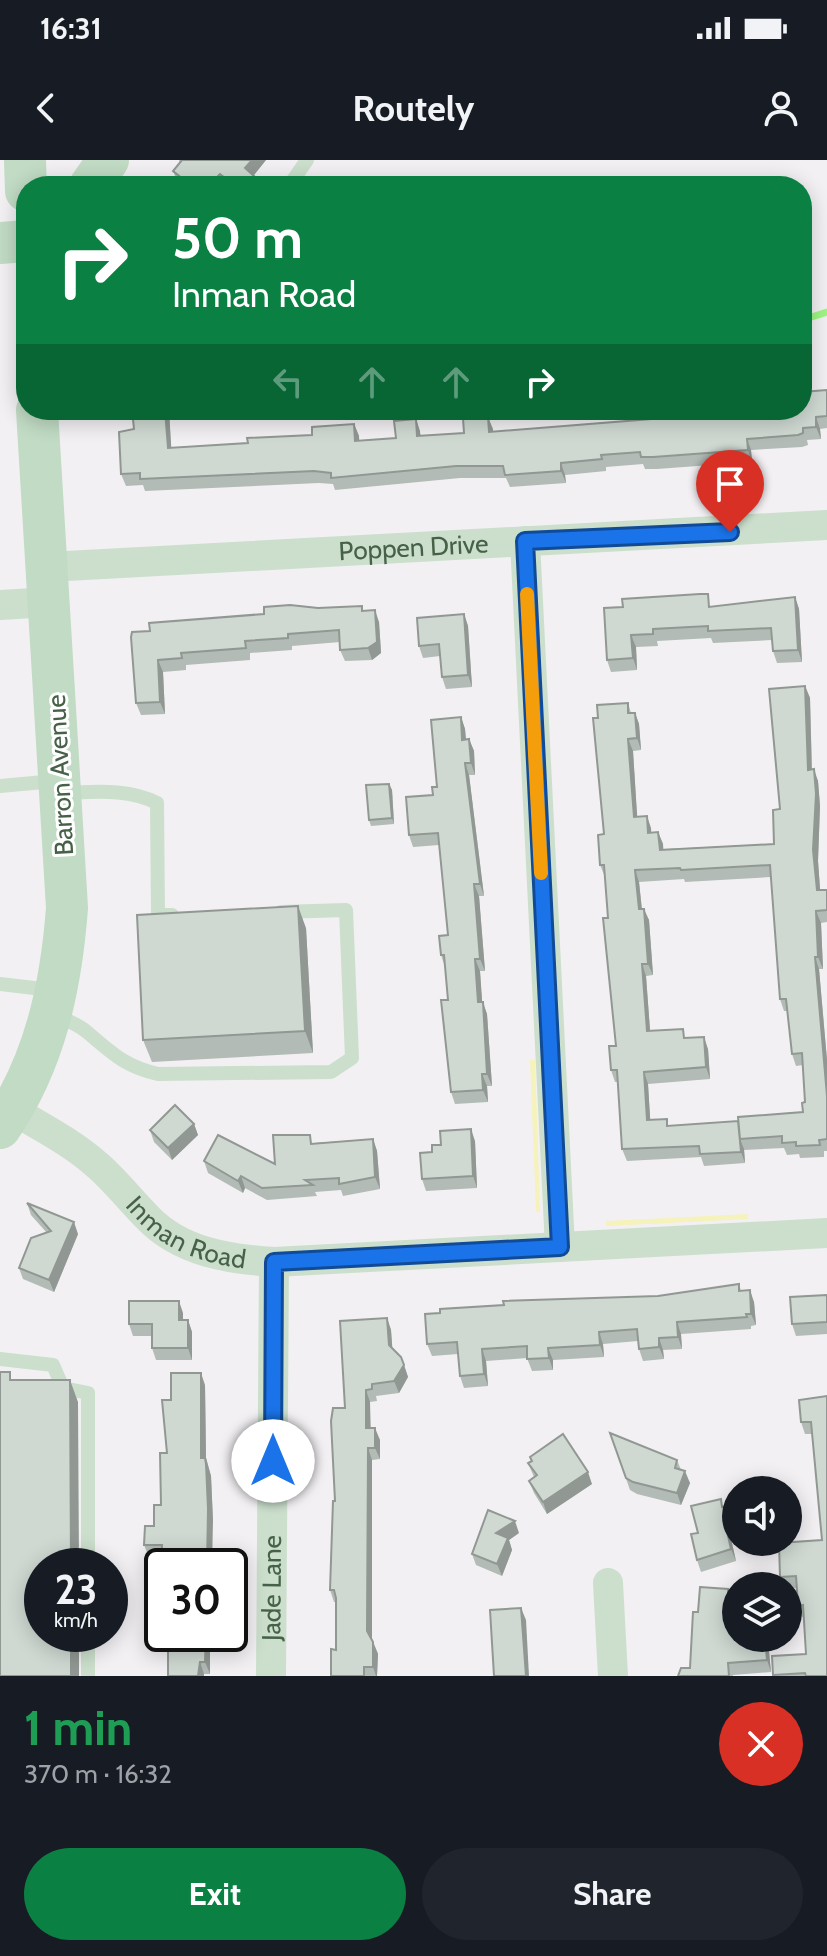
<!DOCTYPE html>
<meta charset="utf-8">
<style>
body{margin:0;font-family:Cabin,sans-serif;background:#20242c;color:#f1f3f6;height:100vh;display:flex;flex-direction:column;font-size:30px;white-space:nowrap}
*{box-sizing:border-box;margin:0}
p{font-size:26px;color:#9ea1a6}
.icon{flex:none;width:44px;height:44px;fill:none;stroke:currentColor;stroke-width:2;stroke-linecap:round;stroke-linejoin:round}
.map{position:relative;height:1516px;overflow:hidden}
.panel{display:flex;flex-direction:column;background:#171b24;flex:1}
.panel>*{flex:none}
.hud{position:absolute;left:16px;top:16px;width:796px;height:244px;border-radius:32px;box-shadow:0 4px 20px #0003;background:#0b8043;color:#fff;overflow:hidden}
.fabs{position:absolute;left:722px;top:1316px;display:grid;gap:16px}
.fabs a{display:grid;place-items:center;width:80px;height:80px;border-radius:50%;background:#171b24;box-shadow:0 4px 20px #0003;font-size:40px}
.speed{position:absolute;left:24px;top:1388px;display:flex;gap:16px;font-size:40px;font-weight:700;text-align:center}
.speed>*{display:grid;place-content:center;width:104px;height:104px;border-radius:50%;background:#171b24;box-shadow:0 4px 20px #0003;line-height:1}
.speed small{font-size:20px;font-weight:400}
.speed .limit{border:4px solid #111;border-radius:12px;background:#fff;color:#111}
.pin{position:absolute;display:grid;place-items:center;width:68px;height:68px;color:#fff;margin:-82px -34px;border-radius:50% 50% 50% 0;rotate:-45deg;box-shadow:0 0 8px #0007}
.pin .icon{rotate:45deg}
.me{position:absolute;width:88px;margin:-44px;rotate:0deg;stroke-linejoin:round;filter:drop-shadow(0 0 6px #0008)}
.turn{display:flex;align-items:center;gap:28px;height:168px;padding:0 24px;font-size:36px}
.turn .icon{width:104px;height:104px;stroke-width:2.5}
.turn b{display:block;font-size:56px;line-height:68px}
.lanes{display:flex;align-items:center;height:76px;padding:0 24px;background:#0003;justify-content:center;gap:40px;direction:ltr}
.lanes .off{opacity:.35}
.round{display:grid;place-items:center;flex:none;width:84px;height:84px;border-radius:42px;background:#20242c}
.summary{display:flex;align-items:center;justify-content:space-between;height:136px;padding:0 24px}
h1{font-size:48px;font-weight:700;line-height:60px;color:#1e9e55}
.primary-button{display:flex;gap:16px;margin-top:auto;padding:16px 24px}
.primary-button a{flex:1;height:92px;border-radius:48px;background:#0b8043;color:#fff;font-size:32px;font-weight:700;line-height:92px;text-align:center}
.primary-button a+a{background:#20242c;color:#f1f3f6}
.status{display:flex;justify-content:space-between;align-items:center;height:56px;padding:0 40px;background:#171b24;direction:ltr}
.status svg{height:22px;fill:currentColor}
header{display:flex;justify-content:space-between;align-items:center;height:104px;padding:0 24px;background:#171b24;font-size:36px;font-weight:700}
.map>svg:first-child{display:block}
</style>
<div class="status"><b>16:31</b><svg viewBox="0 0 49 12"><path d="M0 12V9h3v3zM5 12V6h3v6zM10 12V3h3v9zM15 12V0h3v12zM26 1h20v11H26zM47 4h2v5h-2z"/></svg></div>
<header><svg class="icon" aria-label="back" viewBox="0 0 24 24"><path d="M15 5l-7 7 7 7"/></svg>Routely<svg class="icon" aria-label="person" viewBox="0 0 24 24"><circle cx="12" cy="8" r="4"/><path d="M4 21q1-7 8-7t8 7"/></svg></header>
<div class="map">
<svg width="827" height="1516" viewBox="0 0 827 1516">
<rect width="100%" height="100%" fill="#f2f0f3"/>
<g fill="#f5f2bb">
<polygon points="530,900 535,900 540,1053 536,1051"/>
<polygon points="748,1054 748,1059 606,1066 606,1061"/>
</g>
<g fill="none" stroke-linecap="round" stroke-linejoin="round">
<polyline stroke="#9df683" stroke-width="7" points="802,160 827,152"/>
<g stroke="#cbdfcc" stroke-width="14">
<polyline points="289,26 307,0"/>
<polyline points="0,626 55,621"/>
<path d="M62,633c33,-1 66,-5 95,10l1,112h14"/>
<polyline points="0,824 51,830"/>
<path d="M53,854c11,5 25,10 34,18 25,21 37,34 71,42l173,-2 21,-14 -6,-148 -65,2"/>
<polyline points="0,1199 53,1205 63,1228 88,1233 88,1406"/>
<polyline points="88,1474 88,1516"/>
</g>
<g stroke="#cbdfcc" stroke-width="30">
<polyline points="525,381 560,1087"/>
<path id="s1" d="M48,407l779,-42"/>
<polyline points="0,445 50,442"/>
<path id="s2" d="M13,950c28,17 58,32 83,54 19,16 34,36 52,54 33,34 80,41 126,44l553,-29"/>
<polyline points="608,1423 613,1516"/>
<path id="s3" d="M271,1516l3,-414"/>
</g>
<g stroke="#c1dbc4" stroke-width="42">
<polyline points="25,0 26,31"/>
<polyline points="90,26 108,0"/>
<polyline points="0,83 26,81"/>
<path d="M0,968c45,-66 61,-141 67,-220l-30,-498"/>
</g>
</g>
<g fill="#b2bbb5" fill-rule="evenodd">
<polygon points="179,0 266,0 254,15 259,26 181,26 178,23 173,11 180,3"/>
<polygon points="827,230 827,268 820,269 821,279 807,280 808,285 802,287 751,290 752,302 657,309 645,309 643,304 606,307 606,311 565,315 566,323 510,327 506,318 460,318 335,330 333,324 319,323 145,331 143,325 126,326 121,314 134,269 169,250 171,288 248,283 312,275 354,264 359,276 359,281 396,278 416,259 421,276 464,273 488,257 493,272 802,250"/>
<polygon points="795,437 799,449 802,502 777,503 773,491 772,480 713,483 711,478 657,481 658,486 636,487 637,510 611,512 607,500 604,448 712,447"/>
<polygon points="318,448 364,451 379,462 381,493 372,500 345,501 340,490 340,482 292,486 292,490 250,493 250,500 186,505 186,510 163,512 165,554 141,555 136,543 150,471 264,454"/>
<polygon points="464,454 468,466 472,527 446,529 442,517 440,496 423,498 419,486"/>
<path d="M805,526l5,12 2,71 6,12 2,25 -2,55 2,29 7,1v31l-6,1 2,46h-4l8,91v91h-3v6l-24,1 -1,-4 -12,1 -3,-7 -40,2v-1l1,14 -41,3 -3,-9 -74,4 -5,-12 -4,-67h-3l-4,-12 5,-24 -11,-169 -5,-12 4,-31 -6,-116 30,-15 3,10h4l4,11 2,26 -8,1 4,66 10,-1 4,16h7l5,12v5l111,-5zM771,717l9,122 4,12h4l4,43 4,12 7,-1 2,37 -2,10 -65,9 -69,5 -19,-6 -2,-36 62,-5 -2,-30 -22,-11 -36,-7 -4,-55 7,-1 -4,-55 -7,-11 -3,-27 45,-3 1,3z"/>
<polygon points="461,557 465,569 466,580 469,579 474,591 475,615 469,615 484,736 479,736 485,811 480,811 482,842 487,854 492,926 487,926 488,942 455,944 451,932 448,840 445,807 441,795 448,775 439,685 413,687 409,675 437,627"/>
<polygon points="389,624 392,630 394,664 371,666 369,660"/>
<polygon points="306,768 313,893 152,902 143,880"/>
<polygon points="194,964 198,975 172,1000 154,982 150,970"/>
<polygon points="373,979 377,991 380,1029 343,1036 341,1030 315,1032 317,1036 267,1040 245,1028 243,1033 208,1013 204,1001 275,1004 313,983"/>
<polygon points="475,981 477,1028 426,1031 422,1019 432,992 441,985"/>
<polygon points="27,1043 78,1074 54,1132 23,1119 19,1108 47,1073 31,1055"/>
<polygon points="739,1124 741,1131 754,1142 756,1165 751,1166 751,1169 681,1174 682,1189 663,1190 664,1199 643,1201 639,1189 638,1181 603,1184 604,1197 553,1200 553,1210 532,1211 527,1198 486,1201 488,1226 464,1228 460,1216 458,1194 432,1196 427,1184 658,1136"/>
<polygon points="827,1135 827,1174 796,1176 792,1164"/>
<polygon points="183,1153 183,1160 188,1160 192,1172 192,1200 156,1200 152,1188 152,1176 133,1176 129,1164"/>
<polygon points="387,1158 391,1170 392,1188 401,1197 408,1217 399,1233 376,1236 377,1241 370,1242 370,1268 380,1280 380,1299 372,1300 372,1479 378,1494 377,1516 331,1516 336,1490 336,1442 334,1442 330,1430 335,1341 345,1248"/>
<polygon points="205,1225 206,1298 211,1316 213,1361 162,1406 162,1425 162,1397 149,1397 144,1385 154,1366 161,1345 167,1293 171,1240"/>
<polygon points="827,1236 827,1516 774,1516 772,1496 806,1494 804,1457 802,1457 798,1446 797,1428 788,1428 788,1426 784,1426 780,1417 822,1380 812,1274 805,1274 801,1262"/>
<polygon points="610,1273 677,1300 681,1310 690,1323 681,1345 637,1334 630,1330"/>
<polygon points="530,1297 592,1324 547,1354 534,1333 529,1321 534,1317 528,1303 531,1301"/>
<polygon points="736,1344 736,1378 731,1379 736,1401 701,1412 697,1400 698,1373 723,1347"/>
<polygon points="519,1373 509,1380 512,1390 502,1416 476,1405 472,1394"/>
<polygon points="728,1429 733,1440 736,1478 768,1481 771,1512 733,1515 733,1516 678,1516 690,1508 698,1452"/>
<polygon points="168,1474 210,1474 210,1514 204,1514"/>
</g>
<g fill="#919893">
<polygon points="252,0 266,0 250,20 245,8"/>
<polygon points="220,14 224,26 208,26"/>
<polygon points="255,17 259,26 248,26"/>
<polygon points="165,250 169,250 172,300 168,288"/>
<polygon points="488,257 493,269 494,284 489,272"/>
<polygon points="816,257 820,269 821,279 816,267"/>
<polygon points="416,259 420,271 421,288 417,276"/>
<polygon points="354,264 359,276 360,293 355,281"/>
<polygon points="747,279 751,290 752,302 748,290"/>
<polygon points="561,303 565,315 566,323 561,311"/>
<polygon points="795,437 799,449 802,502 798,490"/>
<polygon points="375,450 379,462 381,493 372,500 368,488"/>
<polygon points="464,454 468,466 472,527 468,515"/>
<polygon points="631,475 636,487 637,510 633,498"/>
<polygon points="158,500 163,512 165,554 160,542"/>
<polygon points="805,526 810,538 812,621 808,610"/>
<polygon points="635,553 639,564 641,590 637,578"/>
<polygon points="461,557 465,569 467,592 462,580"/>
<polygon points="469,579 474,591 475,615 471,603"/>
<polygon points="628,579 633,591 638,669 634,657"/>
<polygon points="465,603 469,615 484,736 480,724"/>
<polygon points="814,609 818,621 820,646 818,701 821,742 817,730 813,690"/>
<polygon points="389,624 392,630 394,664 392,658"/>
<polygon points="647,656 651,668 652,684 648,673"/>
<polygon points="658,672 663,684 664,701 660,690"/>
<polygon points="635,710 639,722 643,761 639,749"/>
<polygon points="474,724 479,736 485,811 480,799"/>
<polygon points="298,746 306,768 313,893 305,871"/>
<polygon points="644,749 649,760 653,815 648,804"/>
<polygon points="816,751 821,763 823,809 818,797"/>
<polygon points="815,797 819,809 827,900 827,936"/>
<polygon points="475,799 480,811 483,854 478,842"/>
<polygon points="642,804 646,816 651,883 647,871"/>
<polygon points="483,842 487,854 492,926 487,914"/>
<polygon points="704,877 708,889 710,919 706,907"/>
<polygon points="644,912 648,924 651,972 647,960"/>
<polygon points="482,914 487,926 488,942 483,930"/>
<polygon points="738,961 740,979 744,989 745,1003 741,992"/>
<polygon points="194,964 198,975 172,1000 168,988"/>
<polygon points="471,969 475,981 477,1028 473,1016"/>
<polygon points="373,979 377,991 380,1029 375,1017"/>
<polygon points="241,1016 245,1028 243,1033 238,1021"/>
<polygon points="74,1062 78,1074 54,1132 49,1120"/>
<polygon points="750,1130 754,1142 756,1165 751,1154"/>
<polygon points="179,1141 183,1153 183,1172 179,1160"/>
<polygon points="387,1158 391,1170 393,1197 389,1185"/>
<polygon points="188,1160 192,1172 192,1200 188,1188"/>
<polygon points="677,1162 681,1174 682,1189 678,1177"/>
<polygon points="599,1172 603,1184 604,1197 600,1185"/>
<polygon points="659,1178 663,1190 664,1199 659,1187"/>
<polygon points="548,1188 553,1200 553,1210 549,1198"/>
<polygon points="482,1189 486,1201 488,1226 484,1214"/>
<polygon points="404,1205 408,1217 399,1233 394,1221"/>
<polygon points="201,1213 205,1225 206,1298 211,1316 213,1361 212,1406 207,1406 201,1298"/>
<polygon points="70,1220 78,1242 79,1406 71,1406"/>
<polygon points="366,1230 370,1242 371,1280 366,1268"/>
<polygon points="375,1268 380,1280 380,1299 375,1288"/>
<polygon points="368,1288 372,1300 372,1483 367,1471"/>
<polygon points="685,1311 690,1323 681,1345 677,1333"/>
<polygon points="588,1312 592,1324 547,1354 543,1342"/>
<polygon points="515,1361 519,1373 509,1380 512,1390 502,1416 497,1404 496,1373"/>
<polygon points="726,1367 731,1379 736,1401 731,1389"/>
<polygon points="728,1429 736,1452 736,1478 734,1472 728,1442"/>
<polygon points="521,1448 526,1460 529,1516 526,1516"/>
<rect x="71" y="1474" width="8" height="42"/>
<polygon points="206,1474 210,1474 210,1514 205,1502"/>
<polygon points="765,1478 767,1478 768,1481 771,1512 767,1500"/>
<polygon points="373,1482 378,1494 377,1516 376,1516 373,1507"/>
<polygon points="200,1502 204,1514 204,1516 198,1516"/>
</g>
<g fill="#cfd9d2" stroke="#919893" stroke-width="2">
<polygon points="182,0 252,0 245,8 255,17 248,26 235,26 220,14 208,26 192,26 173,11"/>
<polygon points="827,230 827,256 816,257 816,267 803,268 803,273 798,275 747,279 748,290 653,297 641,297 640,292 601,295 602,299 561,303 561,311 505,315 503,306 456,306 331,318 331,313 314,311 140,319 140,313 121,314 119,272 134,269 132,250 165,250 168,288 248,283 247,278 312,275 312,267 354,264 355,281 396,278 394,261 416,259 417,276 464,273 463,258 488,257 489,272 701,255 701,250 802,250 802,232"/>
<polygon points="700,434 708,434 709,447 795,437 798,490 773,491 771,468 708,471 708,466 653,469 653,474 631,475 633,498 607,500 604,448 623,447 622,439"/>
<polygon points="290,445 318,448 362,446 362,451 375,450 377,482 368,488 340,490 339,470 288,474 288,478 245,481 246,488 181,493 182,498 158,500 160,542 136,543 131,477 132,472 150,471 149,463 264,454 264,447"/>
<polygon points="464,454 468,515 442,517 439,484 419,486 417,458"/>
<polygon points="805,526 808,610 814,609 816,634 813,690 817,730 827,730 827,750 816,751 818,797 815,797 827,936 827,979 819,980 820,985 796,986 796,982 782,983 782,976 740,979 738,957 803,952 802,943 805,942 802,893 792,894 786,839 780,839 770,705 681,710 680,708 635,710 639,749 644,749 648,804 642,804 647,871 683,869 684,878 704,877 706,907 644,912 647,960 667,959 667,966 738,961 741,992 700,994 699,986 622,989 617,910 611,910 609,886 616,886 603,758 608,758 604,705 600,705 598,675 604,674 593,558 598,558 597,545 628,543 628,553 635,553 637,578 628,579 634,657 647,656 648,673 658,672 660,690 774,684 773,650 780,649 769,529"/>
<polygon points="461,557 462,580 469,579 471,603 465,603 480,724 474,724 480,799 475,799 478,842 483,842 487,914 482,914 483,930 451,932 441,840 448,840 444,795 441,795 439,776 448,775 438,673 409,675 406,637 433,635 432,627 437,627 431,560"/>
<polygon points="389,624 392,658 369,660 366,625"/>
<polygon points="298,746 305,871 143,880 137,755"/>
<polygon points="175,945 194,964 168,988 150,970"/>
<polygon points="471,969 473,1016 422,1019 420,993 432,992 432,985 441,985 440,971"/>
<polygon points="218,975 275,1004 273,975 310,975 311,984 373,979 375,1017 339,1024 339,1018 305,1020 313,1025 262,1028 241,1016 238,1021 204,1001"/>
<polygon points="27,1043 74,1062 49,1120 19,1108 31,1078 51,1071"/>
<polygon points="739,1124 739,1131 750,1130 751,1154 746,1154 747,1157 677,1162 678,1177 659,1178 659,1187 639,1189 637,1169 599,1172 600,1185 548,1188 549,1198 527,1199 527,1186 482,1189 484,1214 460,1216 457,1182 427,1184 425,1154 440,1153 440,1149 504,1145 503,1141 658,1136"/>
<polygon points="827,1135 827,1162 792,1164 790,1137"/>
<polygon points="129,1141 179,1141 179,1160 188,1160 188,1188 152,1188 152,1164 129,1164"/>
<polygon points="387,1158 389,1185 401,1197 404,1205 394,1221 372,1224 372,1229 366,1230 366,1268 375,1268 375,1288 368,1288 367,1471 373,1482 373,1507 364,1507 364,1516 331,1516 331,1489 336,1490 336,1438 334,1430 330,1430 333,1341 335,1341 331,1261 333,1248 345,1248 340,1161"/>
<polygon points="0,1212 10,1212 10,1220 70,1220 71,1406 42,1406 42,1474 71,1474 71,1516 0,1516"/>
<polygon points="171,1213 201,1213 201,1298 205,1298 206,1304 208,1349 207,1406 162,1406 161,1423 162,1385 144,1385 145,1366 154,1366 154,1345 161,1345 160,1293 167,1293 162,1240 171,1240"/>
<polygon points="827,1236 827,1516 806,1516 805,1513 773,1515 772,1496 806,1494 803,1445 798,1446 796,1416 780,1417 779,1383 822,1380 811,1262 801,1262 799,1240"/>
<polygon points="610,1273 677,1300 675,1308 685,1311 677,1333 633,1322 626,1318"/>
<polygon points="563,1274 588,1312 543,1342 529,1321 537,1315 528,1303 532,1301 530,1297"/>
<polygon points="721,1339 722,1347 736,1344 736,1365 726,1367 731,1389 697,1400 691,1374 698,1373 691,1346"/>
<polygon points="488,1350 515,1361 496,1373 508,1378 497,1404 472,1394"/>
<polygon points="700,1427 728,1429 728,1442 732,1442 734,1452 734,1472 736,1471 736,1478 765,1478 767,1500 728,1503 729,1516 678,1516 681,1508 690,1508 693,1452 698,1452"/>
<polygon points="521,1448 526,1516 494,1516 490,1450"/>
<polygon points="168,1474 206,1474 205,1502 200,1502 198,1516 168,1516"/>
</g>
<g fill="none" stroke-linecap="round" stroke-linejoin="round">
<g stroke="#114b97" stroke-width="20">
<polyline id="route" points="273,1301 274,1102 560,1087 525,381 730,372"/>
</g>
<use href="#route" stroke="#1a73e8" stroke-width="14"/>
<polyline stroke="#f59e0b" stroke-width="14" points="527,434 541,713"/>
</g>
<g text-anchor="middle" stroke-width="6" stroke-linejoin="round" paint-order="stroke">
<g font-size="26" fill="#466147" stroke="#fff">
<text dy="9" stroke="none"><textPath href="#s1" startOffset="366">Poppen Drive</textPath></text>
<text transform="translate(60 615) rotate(-93)" y="9">Barron Avenue</text>
<text dy="9" stroke="none"><textPath href="#s2" startOffset="216">Inman Road</textPath></text>
<text dy="9" stroke="none"><textPath href="#s3" startOffset="88">Jade Lane</textPath></text>
</g>
</g>
</svg>
<div class="fabs">
<a><svg class="icon" aria-label="sound" viewBox="0 0 24 24"><path d="M4 9h4l5-4v14l-5-4H4zM17 9q2 3 0 6"/></svg></a>
<a><svg class="icon" aria-label="layers" viewBox="0 0 24 24"><path d="M12 4l9 5-9 5-9-5zM3 14l9 5 9-5"/></svg></a>
</div>
<div class="speed"><div>23<small>km/h</small></div><div class="limit">30</div></div>
<div class="pin" style="left:730px;top:372px;background:#d93025"><svg class="icon" aria-label="arrive" viewBox="0 0 24 24"><path d="M6 21V4h12l-3 4 3 4H6"/></svg></div>
<svg class="me" style="left:273px;top:1301px" viewBox="-20 -20 40 40"><circle r="19" fill="#fff"/><path d="M0-13L10 11 0 6-10 11z" fill="#1a73e8"/></svg>
<div class="hud">
<div class="turn"><svg class="icon" aria-label="right" viewBox="0 0 24 24"><path d="M7 20v-9h11M14 6l5 5-5 5"/></svg><div><b>50 m</b>Inman Road</div></div>
<div class="lanes"><svg class="icon off" aria-label="left" viewBox="0 0 24 24"><path d="M17 20v-9H6M10 6l-5 5 5 5"/></svg><svg class="icon off" aria-label="ahead" viewBox="0 0 24 24"><path d="M12 20V5M6 11l6-6 6 6"/></svg><svg class="icon off" aria-label="ahead" viewBox="0 0 24 24"><path d="M12 20V5M6 11l6-6 6 6"/></svg><svg class="icon" aria-label="right" viewBox="0 0 24 24"><path d="M7 20v-9h11M14 6l5 5-5 5"/></svg></div>
</div>
</div>
<section class="panel">
<div class="summary"><div><h1>1 min</h1><p>370 m · 16:32</p></div><a class="round" style="background:#d93025;color:#fff"><svg class="icon" aria-label="close" viewBox="0 0 24 24"><path d="M6 6l12 12M18 6L6 18"/></svg></a></div>
<div class="primary-button"><a>Exit</a><a>Share</a></div>
</section>
